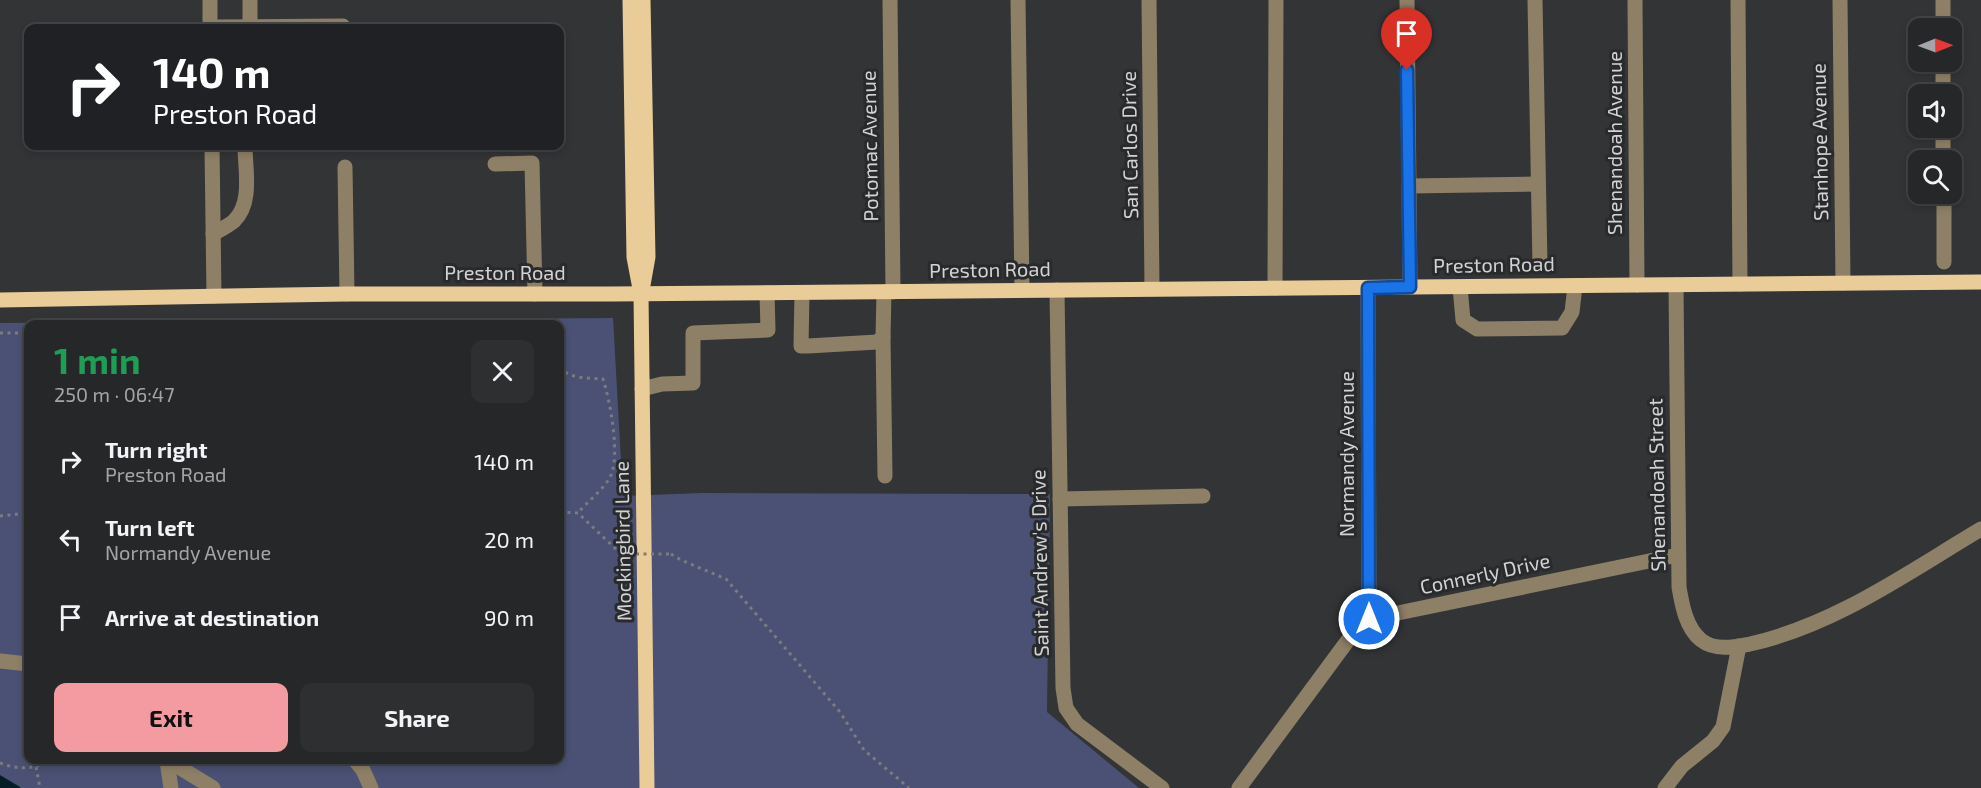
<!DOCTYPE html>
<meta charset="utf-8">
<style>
body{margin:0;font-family:"Exo 2",sans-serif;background:#2e2f30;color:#f1f3f6;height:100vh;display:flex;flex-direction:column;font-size:22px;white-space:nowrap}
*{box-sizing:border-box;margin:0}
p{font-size:20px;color:#a4a5a8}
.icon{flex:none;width:33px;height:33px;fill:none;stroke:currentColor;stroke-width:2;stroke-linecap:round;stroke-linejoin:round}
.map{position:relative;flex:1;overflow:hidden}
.drawer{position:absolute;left:24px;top:320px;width:540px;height:444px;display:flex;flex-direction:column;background:#262728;border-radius:12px;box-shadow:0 3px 9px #0003,0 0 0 2px #424445}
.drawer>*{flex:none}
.banner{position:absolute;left:24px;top:24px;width:540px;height:126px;border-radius:12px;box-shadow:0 3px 9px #0003,0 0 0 2px #424445;background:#202124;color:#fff;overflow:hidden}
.needle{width:39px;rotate:89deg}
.buttons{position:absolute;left:1908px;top:18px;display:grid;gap:12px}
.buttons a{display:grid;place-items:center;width:54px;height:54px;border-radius:12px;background:#262728;box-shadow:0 3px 9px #0003,0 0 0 2px #424445;font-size:30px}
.pin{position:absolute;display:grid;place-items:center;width:51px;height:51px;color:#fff;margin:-62px -26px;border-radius:50% 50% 50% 0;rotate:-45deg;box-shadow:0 0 6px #0007}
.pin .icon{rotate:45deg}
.me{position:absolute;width:66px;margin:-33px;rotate:0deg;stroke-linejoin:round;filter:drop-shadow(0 0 4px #0008)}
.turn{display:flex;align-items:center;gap:21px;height:126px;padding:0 30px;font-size:27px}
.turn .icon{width:78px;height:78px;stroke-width:2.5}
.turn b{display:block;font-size:42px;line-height:51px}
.round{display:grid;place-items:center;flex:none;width:63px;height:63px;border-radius:12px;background:#2e2f30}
.summary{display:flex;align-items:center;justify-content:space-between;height:102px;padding:0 30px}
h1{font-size:36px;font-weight:700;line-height:45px;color:#1e9e55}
.primary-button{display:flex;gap:12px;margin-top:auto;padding:12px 30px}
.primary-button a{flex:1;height:69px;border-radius:12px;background:#f49aa1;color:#111;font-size:24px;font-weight:700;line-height:69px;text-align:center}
.primary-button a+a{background:#2e2f30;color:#f1f3f6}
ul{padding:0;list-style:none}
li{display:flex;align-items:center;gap:18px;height:78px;padding:0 30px}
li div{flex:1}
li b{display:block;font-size:22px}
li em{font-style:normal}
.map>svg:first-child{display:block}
</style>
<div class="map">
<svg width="1981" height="788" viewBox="0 0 1981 788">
<rect width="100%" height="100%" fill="#333436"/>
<path fill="#4a5174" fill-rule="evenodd" d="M613,318l10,178 79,-3 348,1 -3,218 92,76h-1139v-465zM28,324h532v435h-532z"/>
<polygon fill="#051d26" points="0,775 20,787 20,788 0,788"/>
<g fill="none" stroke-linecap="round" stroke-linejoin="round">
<g stroke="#7c7c7e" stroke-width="3" stroke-dasharray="3 4.5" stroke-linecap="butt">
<polyline points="0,333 28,333"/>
<path d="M560,367c8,12 29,11 43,12 7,21 18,79 7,98 -6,12 -23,25 -32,36"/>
<polyline points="560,512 578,513 621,554"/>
<polyline points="0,516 28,513"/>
<polyline points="671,554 681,560 726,579 840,712 864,750 909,788"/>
<path d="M0,763c16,6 35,8 48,-4"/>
<polyline points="36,767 40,788"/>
</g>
<g stroke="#8e8067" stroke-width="15">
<polyline points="210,0 210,28"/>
<polyline points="250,0 250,27"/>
<polyline points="890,0 893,292"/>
<polyline points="1018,0 1022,290"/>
<polyline points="1149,0 1152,289"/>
<polyline points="1407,0 1410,287"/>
<polyline points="1535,0 1540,266"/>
<polyline points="1635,0 1637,285"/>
<polyline points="1738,0 1740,284"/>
<polyline points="1840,0 1843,283"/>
<polyline points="1943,0 1943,28"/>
<polyline points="210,27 343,26"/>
<polyline points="1943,62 1943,94"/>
<polyline points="1943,128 1943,160"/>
<polyline points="212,146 214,296"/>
<polyline points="495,164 532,163 535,294"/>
<polyline points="345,167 347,294"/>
<polyline points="1409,186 1538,184"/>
<polyline points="1944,194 1944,262"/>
<path d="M213,234c7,-4 15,-8 21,-13 19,-18 11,-52 11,-75"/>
<path d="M1676,285l3,302c3,18 7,41 22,53 14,11 33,7 49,4 85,-19 157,-71 231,-115"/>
<polyline points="1460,287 1463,320 1477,329 1562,328 1572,312 1575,286"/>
<polyline points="1275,288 1276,0"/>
<polyline points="1368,288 1369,619"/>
<polyline points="1057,290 1063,688 1066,708 1077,724 1162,788"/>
<polyline points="802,293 801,346 808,346 877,342 883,337 884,292"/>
<polyline points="883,337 885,476"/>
<polyline points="642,389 662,384 693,383 693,333 768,330 767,293"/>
<polyline points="1060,499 1203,496"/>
<polyline points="0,661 28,664"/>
<polyline points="166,759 213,788"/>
<polyline points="354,759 363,770 371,788"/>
<polyline points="167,761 171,788"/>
<polyline points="1239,788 1357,628 1369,619 1678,555"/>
<polyline points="1665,788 1682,766 1713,741 1723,727 1739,646"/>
</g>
<g stroke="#e9cc98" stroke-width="15">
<polyline points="630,0 634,257 641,294 647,788"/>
<polyline points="643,285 648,257 643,0"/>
<polyline points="0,300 347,294 611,294 1981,282"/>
</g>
<polyline stroke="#7c7c7e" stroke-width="3" stroke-dasharray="3 4.5" stroke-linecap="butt" points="621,554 671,554"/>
</g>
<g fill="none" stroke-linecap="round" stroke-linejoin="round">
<g stroke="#114b97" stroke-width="15">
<polyline id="route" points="1369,619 1368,288 1410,287 1407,70"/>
</g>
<use href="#route" stroke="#1a73e8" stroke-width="10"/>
</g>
<g text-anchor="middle" stroke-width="6" stroke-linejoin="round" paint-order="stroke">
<g font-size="20" fill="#d3d3d5" stroke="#292a2c">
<text transform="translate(1820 142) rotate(-91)" y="7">Stanhope Avenue</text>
<text transform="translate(1615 143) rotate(-90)" y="7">Shenandoah Avenue</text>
<text transform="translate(1130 145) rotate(-91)" y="7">San Carlos Drive</text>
<text transform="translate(870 146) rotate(-91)" y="7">Potomac Avenue</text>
<text transform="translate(1494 265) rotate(-1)" y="7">Preston Road</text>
<text transform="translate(990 270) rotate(-1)" y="7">Preston Road</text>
<text x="505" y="280">Preston Road</text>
<text transform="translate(1347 454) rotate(-90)" y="7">Normandy Avenue</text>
<text transform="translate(1657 485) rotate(-91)" y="7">Shenandoah Street</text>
<text transform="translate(623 541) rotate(-91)" y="7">Mockingbird Lane</text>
<text transform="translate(1040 563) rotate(-91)" y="7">Saint Andrew's Drive</text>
<text transform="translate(1485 574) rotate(-12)" y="7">Connerly Drive</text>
</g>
</g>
</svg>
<div class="buttons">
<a><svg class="needle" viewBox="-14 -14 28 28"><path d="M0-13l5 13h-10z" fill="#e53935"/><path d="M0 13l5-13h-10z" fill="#a4a5a8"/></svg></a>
<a><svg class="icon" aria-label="sound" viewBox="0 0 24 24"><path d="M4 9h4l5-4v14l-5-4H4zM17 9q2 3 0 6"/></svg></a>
<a><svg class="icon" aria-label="search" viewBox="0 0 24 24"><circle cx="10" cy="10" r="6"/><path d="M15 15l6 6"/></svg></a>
</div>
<div class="pin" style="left:1407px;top:70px;background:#d93025"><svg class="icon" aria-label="arrive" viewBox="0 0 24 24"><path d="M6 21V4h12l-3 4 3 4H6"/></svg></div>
<svg class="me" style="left:1369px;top:619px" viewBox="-20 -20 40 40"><circle r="17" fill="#1a73e8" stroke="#fff" stroke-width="3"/><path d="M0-11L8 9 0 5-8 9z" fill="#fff"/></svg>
<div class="banner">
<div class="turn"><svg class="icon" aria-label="right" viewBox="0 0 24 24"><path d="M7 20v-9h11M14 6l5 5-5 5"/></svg><div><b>140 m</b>Preston Road</div></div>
</div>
<section class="drawer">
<div class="summary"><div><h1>1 min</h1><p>250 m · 06:47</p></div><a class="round"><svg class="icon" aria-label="close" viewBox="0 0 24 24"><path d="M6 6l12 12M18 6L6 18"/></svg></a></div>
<ul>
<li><svg class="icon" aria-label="right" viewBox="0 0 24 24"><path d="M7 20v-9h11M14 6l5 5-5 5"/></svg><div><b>Turn right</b><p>Preston Road</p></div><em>140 m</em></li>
<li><svg class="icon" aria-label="left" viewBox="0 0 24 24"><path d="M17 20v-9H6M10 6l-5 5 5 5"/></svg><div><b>Turn left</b><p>Normandy Avenue</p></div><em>20 m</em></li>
<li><svg class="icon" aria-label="arrive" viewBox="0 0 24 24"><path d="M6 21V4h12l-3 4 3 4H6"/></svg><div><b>Arrive at destination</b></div><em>90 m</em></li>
</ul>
<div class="primary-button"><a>Exit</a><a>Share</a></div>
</section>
</div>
